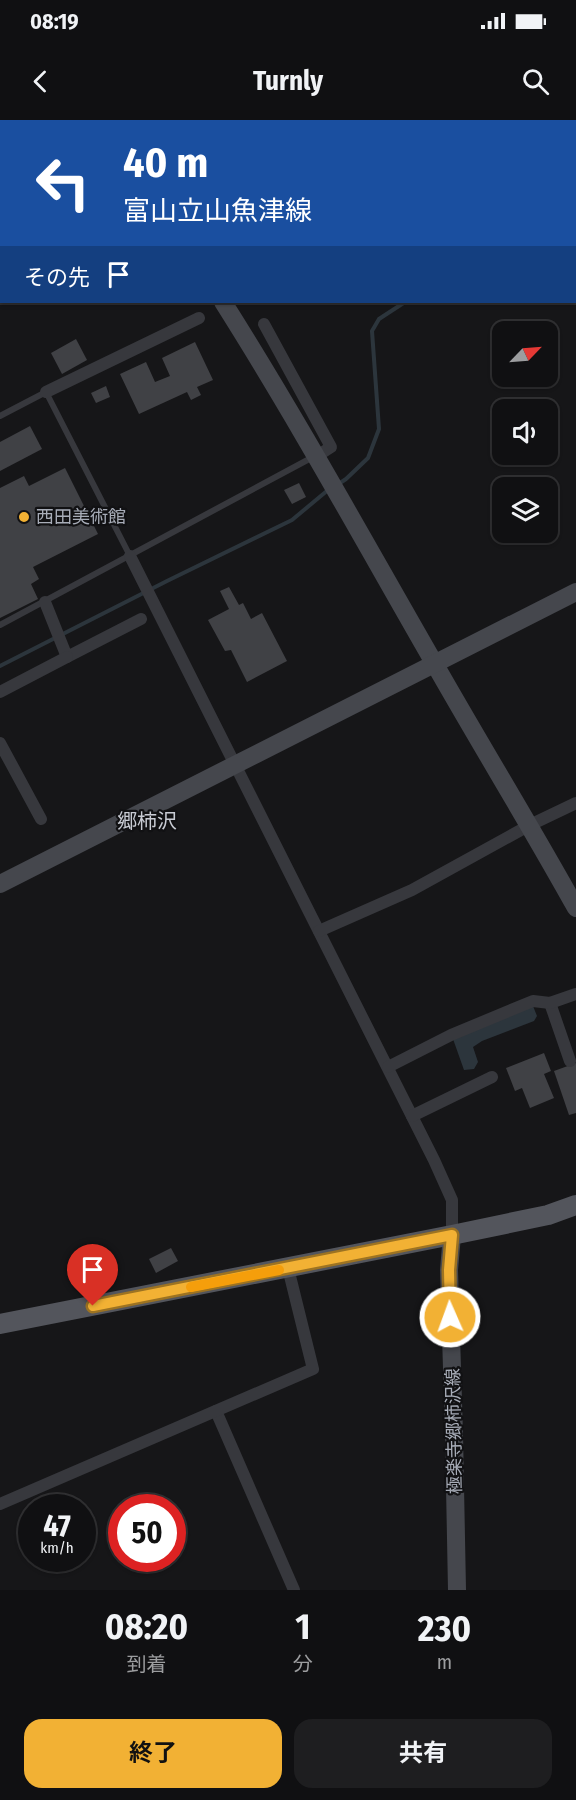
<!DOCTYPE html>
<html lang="ja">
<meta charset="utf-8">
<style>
body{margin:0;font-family:"Fira Sans Condensed","Noto Sans JP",sans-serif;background:#1e1e20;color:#f1f3f6;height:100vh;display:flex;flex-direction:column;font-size:22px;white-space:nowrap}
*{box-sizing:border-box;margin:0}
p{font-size:20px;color:#9c9d9f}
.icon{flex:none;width:33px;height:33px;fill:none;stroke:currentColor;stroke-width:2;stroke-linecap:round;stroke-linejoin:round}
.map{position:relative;height:1470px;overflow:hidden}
.sheet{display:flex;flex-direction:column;background:#101012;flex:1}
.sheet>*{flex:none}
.banner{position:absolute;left:0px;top:0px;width:576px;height:183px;box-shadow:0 2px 4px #0004,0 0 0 2px #303032;background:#1a4fa0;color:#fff;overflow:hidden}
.needle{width:39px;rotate:65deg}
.fabs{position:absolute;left:492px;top:201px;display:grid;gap:12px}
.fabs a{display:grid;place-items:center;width:66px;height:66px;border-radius:12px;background:#101012;box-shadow:0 2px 4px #0004,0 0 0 2px #303032;font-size:30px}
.speed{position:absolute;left:18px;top:1374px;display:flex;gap:12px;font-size:30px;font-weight:700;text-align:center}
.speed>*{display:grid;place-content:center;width:78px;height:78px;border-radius:50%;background:#101012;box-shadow:0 2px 4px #0004,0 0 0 2px #303032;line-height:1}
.speed small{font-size:15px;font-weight:400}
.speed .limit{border:9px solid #d22;background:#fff;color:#111}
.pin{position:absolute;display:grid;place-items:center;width:51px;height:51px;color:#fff;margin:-62px -26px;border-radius:50% 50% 50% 0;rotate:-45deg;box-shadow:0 0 6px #0007}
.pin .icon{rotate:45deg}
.me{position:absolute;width:66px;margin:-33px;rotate:358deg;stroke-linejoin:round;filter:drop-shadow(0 0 4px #0008)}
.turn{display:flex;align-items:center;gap:21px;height:126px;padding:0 24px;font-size:27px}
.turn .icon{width:78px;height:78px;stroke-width:2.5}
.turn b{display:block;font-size:42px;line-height:51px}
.then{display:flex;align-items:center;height:57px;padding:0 24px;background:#0003;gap:12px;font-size:22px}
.eta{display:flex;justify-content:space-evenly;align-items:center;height:102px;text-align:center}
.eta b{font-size:36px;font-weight:700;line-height:42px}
.action{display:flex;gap:12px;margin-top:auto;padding:12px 24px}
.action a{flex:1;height:69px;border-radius:18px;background:#f2b134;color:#111;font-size:24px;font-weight:700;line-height:69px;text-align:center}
.action a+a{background:#1e1e20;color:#f1f3f6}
.status{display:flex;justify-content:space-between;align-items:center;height:42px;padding:0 30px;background:#101012;direction:ltr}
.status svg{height:16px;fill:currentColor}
header{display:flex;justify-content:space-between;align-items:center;height:78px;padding:0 24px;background:#101012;font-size:27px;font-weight:700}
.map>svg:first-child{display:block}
</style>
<div class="status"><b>08:19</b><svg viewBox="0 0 49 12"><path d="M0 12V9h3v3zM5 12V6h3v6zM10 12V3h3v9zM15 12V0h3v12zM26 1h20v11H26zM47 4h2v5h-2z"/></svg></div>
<header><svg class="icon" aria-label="back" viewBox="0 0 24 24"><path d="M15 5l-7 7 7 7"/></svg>Turnly<svg class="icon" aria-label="search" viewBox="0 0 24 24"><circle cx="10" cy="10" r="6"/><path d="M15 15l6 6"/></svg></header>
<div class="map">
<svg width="576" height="1470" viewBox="0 0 576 1470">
<rect width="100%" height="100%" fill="#161618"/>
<polygon fill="#2c353c" points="533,886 537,896 534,901 482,921 473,927 478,942 474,949 464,950 453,919"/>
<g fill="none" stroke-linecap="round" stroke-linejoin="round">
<g stroke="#2c353c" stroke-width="4">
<polyline points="337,365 346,359 368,338 379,309 372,211 379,199 405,182"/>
<polyline points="0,546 167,461 292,400 328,370"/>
</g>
<g stroke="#2c353c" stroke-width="22">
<polyline points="209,2 212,0"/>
<polyline points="0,46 2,46"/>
</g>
</g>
<g fill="#404145">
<polygon points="76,219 87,240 62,254 51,233"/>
<polygon points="195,222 213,260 197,267 201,275 191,280 187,272 139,294 120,254 146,242 155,262 170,256 162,238"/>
<polygon points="106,266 110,277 96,283 91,273"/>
<polygon points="30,306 42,329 0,351 0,322"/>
<polygon points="65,348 98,414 33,447 39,459 31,464 38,479 0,498 0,368 24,356 29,366"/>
<polygon points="299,363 306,377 292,384 284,370"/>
<polygon points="229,467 239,485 243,483 251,499 262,493 287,541 247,562 231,530 225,531 208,500 229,489 220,471"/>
<polygon points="544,933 551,951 544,954 554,978 530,988 522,968 515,971 506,948"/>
<polygon points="576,943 576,993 569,995 554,951"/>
<polygon points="171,1128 178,1141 156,1153 149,1139"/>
</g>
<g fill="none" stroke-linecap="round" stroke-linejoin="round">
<g stroke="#37383d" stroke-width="6">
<polyline points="0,296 46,272 130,436"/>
<polyline points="0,505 313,337"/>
</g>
<g stroke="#37383d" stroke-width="12">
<polyline points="529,0 530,2"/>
<polyline points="574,69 576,71"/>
<polyline points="264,204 331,327 317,336"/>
<polyline points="46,272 199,198"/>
<polyline points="130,436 434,1040 452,1080 452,1115"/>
<polyline points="45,482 67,537 141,499"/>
<polyline points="0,572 67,537"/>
<polyline points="0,623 41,699"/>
<polyline points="319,811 412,770 530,705 576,683"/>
<polyline points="550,883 570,941"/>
<polyline points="388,947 451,915 533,881 550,883 576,874"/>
<polyline points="412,996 492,957"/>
<polyline points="216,1291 294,1470"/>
<polyline points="0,1384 313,1249 288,1148"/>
</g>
<g stroke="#45474d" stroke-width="18">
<polyline points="112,0 112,2"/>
<path d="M223,182c74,117 141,239 210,359 47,83 97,164 143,247"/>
<polyline points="0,764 576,472"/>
<polyline points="452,1115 449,1150 454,1314 457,1470"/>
</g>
<polyline stroke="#53555c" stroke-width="20" points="0,1204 452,1115 548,1095 576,1085"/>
</g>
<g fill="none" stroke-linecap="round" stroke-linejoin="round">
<g stroke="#9d7322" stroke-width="15">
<polyline id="route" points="93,1186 452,1115 449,1150 450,1197"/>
</g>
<use href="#route" stroke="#f2b134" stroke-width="10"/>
<polyline stroke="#f59e0b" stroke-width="10" points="191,1167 279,1150"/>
</g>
<circle fill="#f2b134" stroke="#111113" stroke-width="2" cx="24" cy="397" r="6"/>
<g text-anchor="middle" stroke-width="4.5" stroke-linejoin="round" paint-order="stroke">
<g font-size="18" fill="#a8adb8" stroke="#111113" text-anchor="start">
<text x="36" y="403">西田美術館</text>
</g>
<g font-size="18" fill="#a8adb8" stroke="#111113">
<text transform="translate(454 1311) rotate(-91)" y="6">極楽寺郷柿沢線</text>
</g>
<g font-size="20" fill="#c9ccd4" stroke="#111113">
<text x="147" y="708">郷柿沢</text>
</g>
</g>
</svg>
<div class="fabs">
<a><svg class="needle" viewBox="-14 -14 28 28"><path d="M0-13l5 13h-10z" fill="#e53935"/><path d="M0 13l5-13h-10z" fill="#9c9d9f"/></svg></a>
<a><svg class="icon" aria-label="sound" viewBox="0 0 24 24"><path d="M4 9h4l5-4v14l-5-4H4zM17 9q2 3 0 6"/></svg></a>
<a><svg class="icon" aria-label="layers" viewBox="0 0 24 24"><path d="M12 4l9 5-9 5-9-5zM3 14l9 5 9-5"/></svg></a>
</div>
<div class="speed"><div>47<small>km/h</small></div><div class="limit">50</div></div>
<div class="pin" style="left:93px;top:1186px;background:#d93025"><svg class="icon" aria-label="arrive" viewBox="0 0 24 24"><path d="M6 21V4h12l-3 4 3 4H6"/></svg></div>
<svg class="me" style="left:450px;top:1197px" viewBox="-20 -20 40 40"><circle r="17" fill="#f2b134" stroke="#fff" stroke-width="3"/><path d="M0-11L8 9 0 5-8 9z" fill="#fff"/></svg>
<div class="banner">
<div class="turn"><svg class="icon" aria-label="left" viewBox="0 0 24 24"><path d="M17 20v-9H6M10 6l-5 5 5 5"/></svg><div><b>40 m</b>富山立山魚津線</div></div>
<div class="then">その先<svg class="icon" aria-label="arrive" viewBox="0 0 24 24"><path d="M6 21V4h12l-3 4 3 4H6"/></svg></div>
</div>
</div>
<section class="sheet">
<div class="eta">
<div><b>08:20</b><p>到着</p></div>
<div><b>1</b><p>分</p></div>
<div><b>230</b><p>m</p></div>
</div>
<div class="action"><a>終了</a><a>共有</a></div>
</section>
